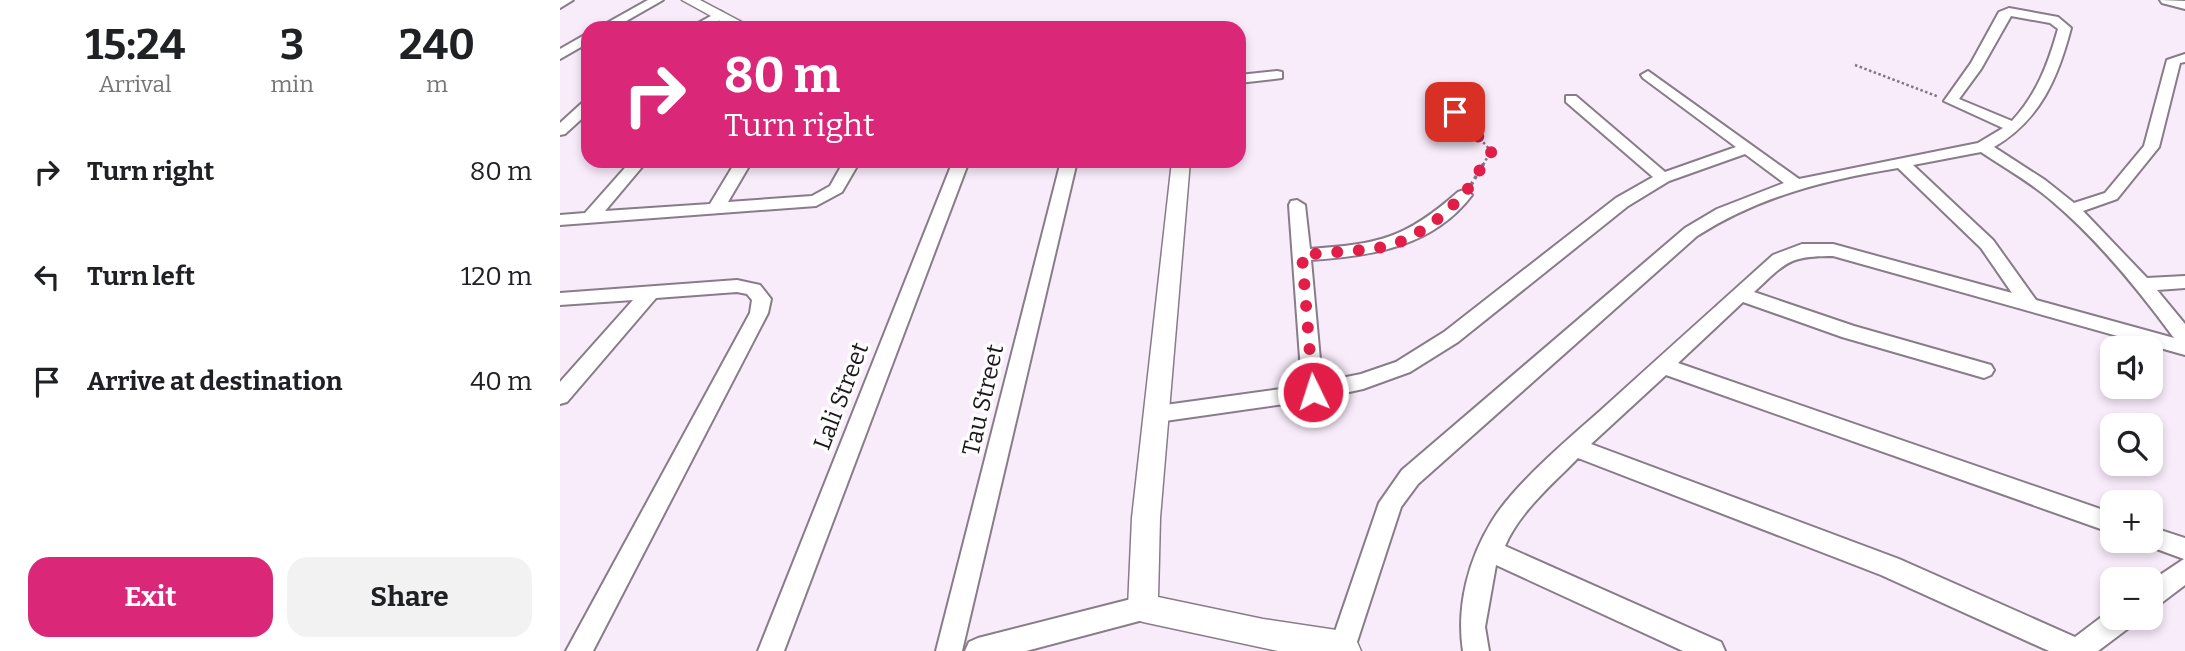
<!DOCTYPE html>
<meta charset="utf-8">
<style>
body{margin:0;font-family:Bitter,serif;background:#f2f2f2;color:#202124;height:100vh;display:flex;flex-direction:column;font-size:26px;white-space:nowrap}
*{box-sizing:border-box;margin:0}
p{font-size:23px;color:#757577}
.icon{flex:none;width:38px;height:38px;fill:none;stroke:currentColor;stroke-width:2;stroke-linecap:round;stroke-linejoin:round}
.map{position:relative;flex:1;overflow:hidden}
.panel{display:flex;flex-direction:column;background:#fff;width:560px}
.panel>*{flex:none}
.top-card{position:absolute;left:21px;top:21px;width:665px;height:147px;border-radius:21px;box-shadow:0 4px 10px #0003;background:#db2777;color:#fff;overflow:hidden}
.buttons{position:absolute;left:1540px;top:336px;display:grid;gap:14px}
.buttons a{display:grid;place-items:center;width:63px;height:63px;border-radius:14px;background:#fff;box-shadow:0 4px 10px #0003;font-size:35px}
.pin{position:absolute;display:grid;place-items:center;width:60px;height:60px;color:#fff;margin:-30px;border-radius:14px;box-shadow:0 4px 10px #0006}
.me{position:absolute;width:77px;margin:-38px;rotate:356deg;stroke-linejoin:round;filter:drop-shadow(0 0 5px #0008)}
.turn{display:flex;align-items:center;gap:24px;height:147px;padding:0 28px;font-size:32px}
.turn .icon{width:91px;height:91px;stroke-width:2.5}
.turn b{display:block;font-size:49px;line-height:60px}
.eta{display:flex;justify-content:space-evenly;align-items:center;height:119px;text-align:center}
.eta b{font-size:42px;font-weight:700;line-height:49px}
.cta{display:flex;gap:14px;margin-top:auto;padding:14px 28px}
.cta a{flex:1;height:80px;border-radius:21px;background:#db2777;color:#fff;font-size:28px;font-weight:700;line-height:80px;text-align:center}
.cta a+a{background:#f2f2f2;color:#202124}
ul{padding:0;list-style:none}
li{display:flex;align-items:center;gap:21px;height:105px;padding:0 28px}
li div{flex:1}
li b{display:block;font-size:26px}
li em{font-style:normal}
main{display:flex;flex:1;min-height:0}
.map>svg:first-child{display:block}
</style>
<main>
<section class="panel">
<div class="eta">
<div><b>15:24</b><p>Arrival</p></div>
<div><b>3</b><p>min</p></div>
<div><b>240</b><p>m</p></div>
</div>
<ul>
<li><svg class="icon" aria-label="right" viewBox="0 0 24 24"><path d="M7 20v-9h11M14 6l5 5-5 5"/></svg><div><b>Turn right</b></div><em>80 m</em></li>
<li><svg class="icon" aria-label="left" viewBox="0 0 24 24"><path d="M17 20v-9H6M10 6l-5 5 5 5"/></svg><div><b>Turn left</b></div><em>120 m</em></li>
<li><svg class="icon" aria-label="arrive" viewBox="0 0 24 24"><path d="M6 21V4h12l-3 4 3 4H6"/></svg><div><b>Arrive at destination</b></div><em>40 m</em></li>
</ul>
<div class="cta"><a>Exit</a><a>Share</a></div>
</section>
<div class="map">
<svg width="1625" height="651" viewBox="0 0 1625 651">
<rect width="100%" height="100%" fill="#f8ebfa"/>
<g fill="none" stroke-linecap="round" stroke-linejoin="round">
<g stroke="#887c89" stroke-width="4">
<g id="minor">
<polygon points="0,0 13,0 0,8"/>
<polygon points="88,0 103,0 54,28 38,28"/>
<polygon points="1600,0 1625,1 1625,9 1602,3"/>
<path d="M1449,8l49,9 13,11c-13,50 -31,92 -77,119l51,33 29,23 31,-10 39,-47 23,-86 18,-6v8l-5,1 -21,84 -42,52 -34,12 64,67 38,-2v12l-28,2 28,34v31l-352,-99c-46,0 -47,7 -79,36l100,34 137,39 3,5 -3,5 -7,3 -142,-41 -99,-35 -65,61 434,150v20l-446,-158 -75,69 308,115 176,78 37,-28v9h22l-4,9 -32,24h-49l-168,-76 -303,-117c-26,27 -58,53 -73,88l216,96 4,9h-42l-187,-86 -11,62 4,24h-26c-7,-45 6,-93 29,-130 22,-36 76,-82 108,-110 57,-52 115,-104 173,-156l29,-11h31l179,49 -31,-45 -83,-80c-73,12 -138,28 -201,68l-279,248 -17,23 -47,144h-22l-2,-5 49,-143 23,-33 283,-242 32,-19 67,-26 -39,-29 -76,27 -41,25 -170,136 -48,30 -47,17 -50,11 -155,22 -7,-2 -4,-6 4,-6 7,-2 144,-20 -13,-181 2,-4 6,-1 8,5 5,44c69,-5 95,-10 148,-57l6,-2 8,5c-39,52 -101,61 -161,65l11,122 39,-8 35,-12 48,-30 172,-134 37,-21 -87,-75v-6h10l89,76 71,-25 -93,-69 -2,-3 7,-4 151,108 179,-36 25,-15 -59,-27 27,-38 28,-51zM1451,16l39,7 8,6c-10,35 -21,65 -46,92l-53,-22 22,-30zM1421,152c24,16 49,30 71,49 47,40 86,88 122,137l-138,-38 -43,-60 -80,-75z"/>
<polygon points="160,11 166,15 164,18 145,28 129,28"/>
<polygon points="28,33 28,43 0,59 0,49"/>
<polygon points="717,71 722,72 722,78 679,83 679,75"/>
<polygon points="28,101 28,113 5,134 0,135 0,123 23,102"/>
<polygon points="71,161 87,161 45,211 150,204 176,161 192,161 168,202 252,196 270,186 284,161 300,161 282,192 256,206 0,225 0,215 25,213"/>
<polygon points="393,161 409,161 224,651 198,651"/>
<polygon points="501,161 517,161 402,651 376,651"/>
<polygon points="177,280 200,285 211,299 208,313 33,651 6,651 190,313 192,300 187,294 177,292 96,298 7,402 0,404 0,382 73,300 0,305 0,293"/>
<polygon points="1591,527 1625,538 1625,585 1600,604 1591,608 1591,581 1624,559 1583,544 1581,541 1591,541"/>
<polygon points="583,596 592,600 596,608 592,616 583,620 466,651 405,651 409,642 418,638"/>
</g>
</g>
<g stroke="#887c89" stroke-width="3">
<g id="tertiary">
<polygon points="122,0 140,0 193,28 173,28"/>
<polygon points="612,161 630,161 600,518 598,597 703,619 783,631 794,635 801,651 718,651 583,622 572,618 568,608 572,518"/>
</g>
</g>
<g stroke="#7f7780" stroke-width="2.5" stroke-dasharray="2.5 2.5" stroke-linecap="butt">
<polyline points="1295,65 1379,97"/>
<polyline points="890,105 931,151 923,165"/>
</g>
<polyline stroke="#7f7780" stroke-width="3.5" stroke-dasharray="3.5 3.5" stroke-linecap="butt" points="911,185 924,163"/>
<use href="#minor" fill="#fff" fill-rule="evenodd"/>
<use href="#tertiary" fill="#fff" fill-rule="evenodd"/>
</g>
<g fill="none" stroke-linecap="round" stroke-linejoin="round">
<polyline stroke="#e11d48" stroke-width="12" stroke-dasharray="0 21.6" points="753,392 742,255 815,249 843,241 871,225 904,195 932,151 895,112"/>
</g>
<g text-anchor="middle" stroke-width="7" stroke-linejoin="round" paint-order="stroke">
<g font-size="24" fill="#1b171c" stroke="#fdfdfd">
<text transform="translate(281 396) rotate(-69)" y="8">Lali Street</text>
<text transform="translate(423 400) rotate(-77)" y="8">Tau Street</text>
</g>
</g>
</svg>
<div class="buttons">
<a><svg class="icon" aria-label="sound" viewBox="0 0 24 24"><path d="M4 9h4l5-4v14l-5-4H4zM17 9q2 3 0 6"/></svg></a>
<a><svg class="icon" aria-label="search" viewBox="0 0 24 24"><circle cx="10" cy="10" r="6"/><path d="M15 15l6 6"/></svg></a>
<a>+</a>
<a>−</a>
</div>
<div class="pin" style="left:895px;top:112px;background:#d93025"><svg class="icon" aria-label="arrive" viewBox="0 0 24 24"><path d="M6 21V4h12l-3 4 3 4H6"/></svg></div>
<svg class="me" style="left:753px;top:392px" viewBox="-20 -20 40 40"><circle r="17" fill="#e11d48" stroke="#fff" stroke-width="3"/><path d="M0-11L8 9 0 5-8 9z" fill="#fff"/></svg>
<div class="top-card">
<div class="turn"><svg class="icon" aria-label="right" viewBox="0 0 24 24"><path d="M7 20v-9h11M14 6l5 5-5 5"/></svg><div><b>80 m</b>Turn right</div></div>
</div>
</div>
</main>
